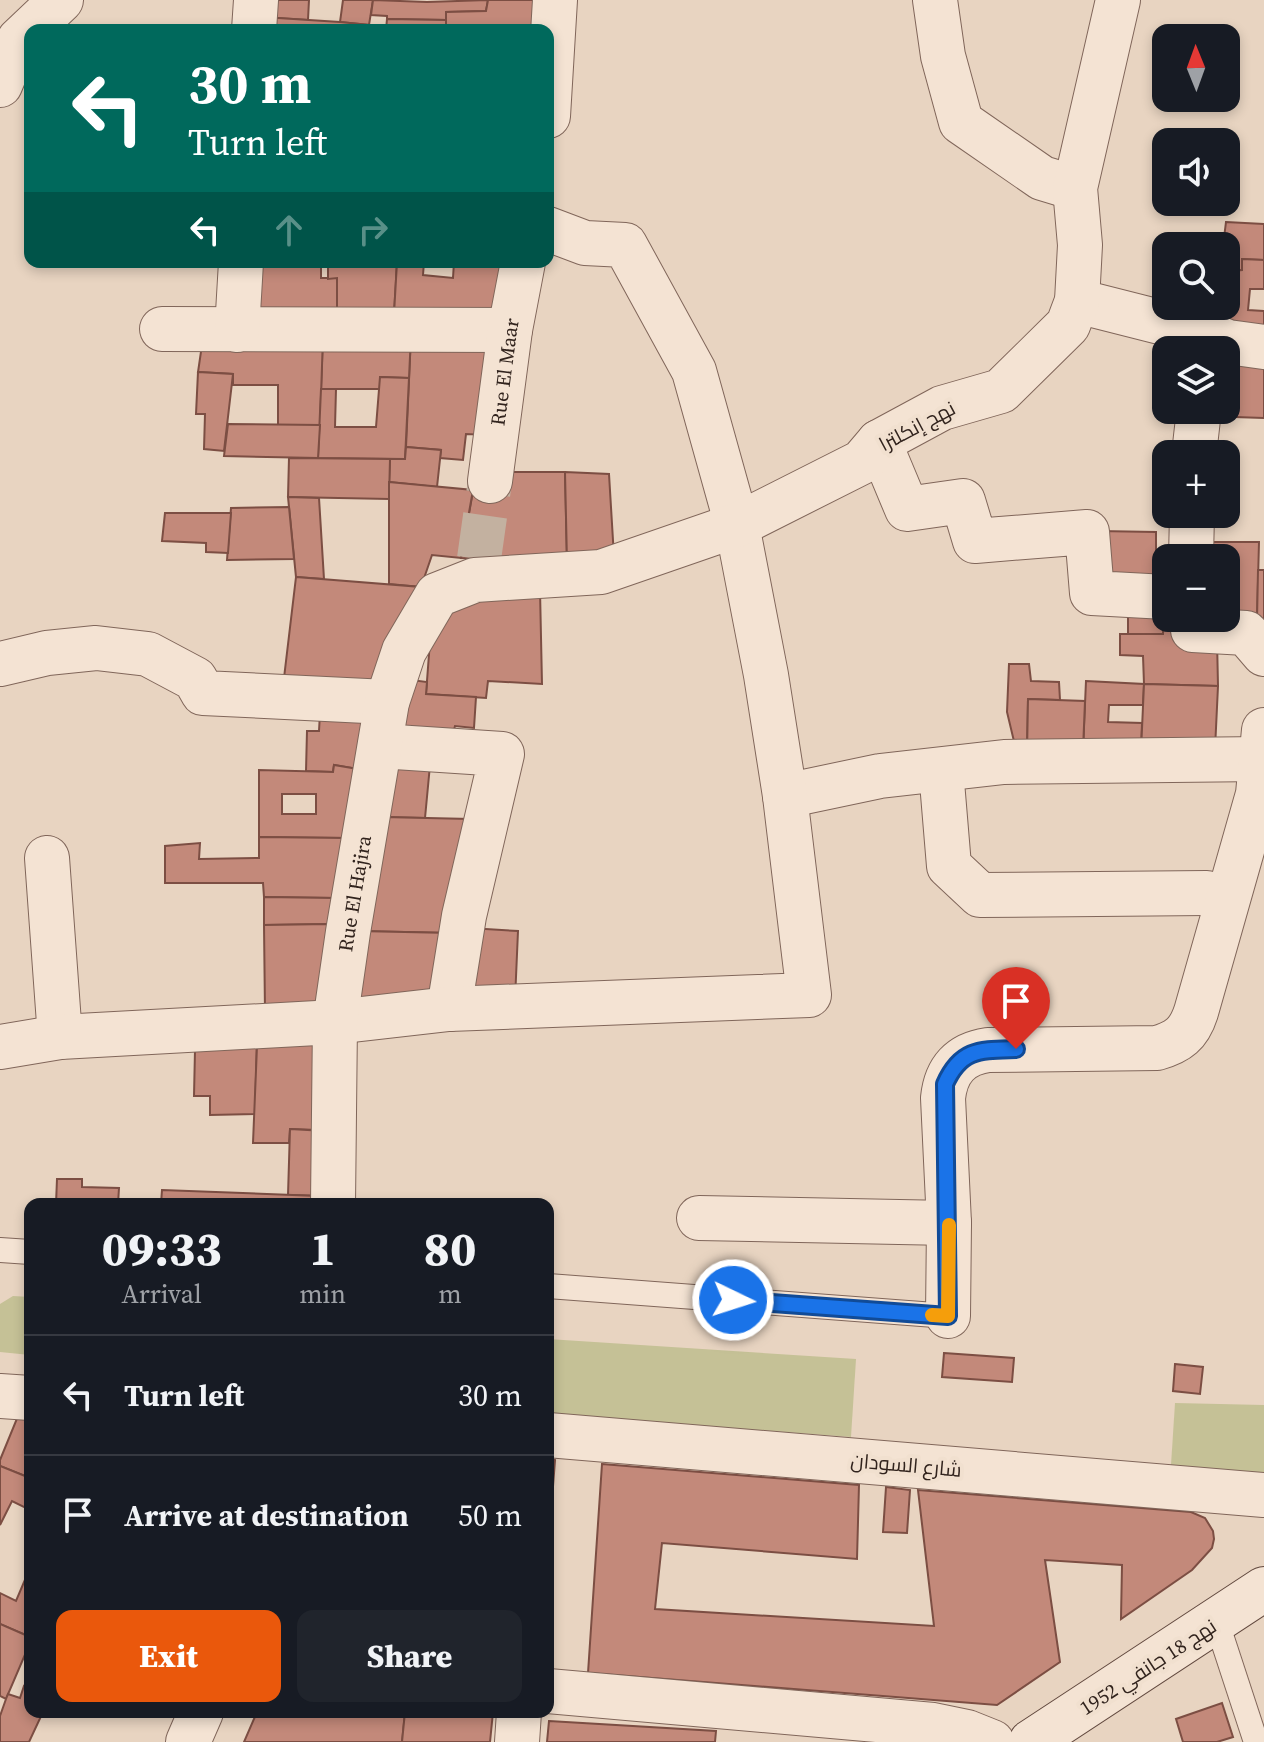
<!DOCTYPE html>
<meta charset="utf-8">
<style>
body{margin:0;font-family:"Source Serif 4",Cairo,serif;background:#20242c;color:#f1f3f6;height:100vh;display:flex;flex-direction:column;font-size:30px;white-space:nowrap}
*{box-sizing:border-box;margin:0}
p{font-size:26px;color:#9ea1a6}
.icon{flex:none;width:44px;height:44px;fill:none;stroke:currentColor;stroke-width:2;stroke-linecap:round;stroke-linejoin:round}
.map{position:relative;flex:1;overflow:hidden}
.sheet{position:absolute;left:24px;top:1198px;width:530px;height:520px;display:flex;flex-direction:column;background:#171b24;border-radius:16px;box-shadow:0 4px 12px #0003}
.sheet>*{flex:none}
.hud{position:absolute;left:24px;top:24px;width:530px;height:244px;border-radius:16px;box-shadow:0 4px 12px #0003;background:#00695c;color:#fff;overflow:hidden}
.needle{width:52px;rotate:359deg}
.buttons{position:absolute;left:1152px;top:24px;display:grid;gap:16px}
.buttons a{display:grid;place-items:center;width:88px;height:88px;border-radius:16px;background:#171b24;box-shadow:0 4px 12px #0003;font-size:40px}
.pin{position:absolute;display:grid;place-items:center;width:68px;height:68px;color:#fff;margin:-82px -34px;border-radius:50% 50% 50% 0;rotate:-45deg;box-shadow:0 0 8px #0007}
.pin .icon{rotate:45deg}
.me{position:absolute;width:88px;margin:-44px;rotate:94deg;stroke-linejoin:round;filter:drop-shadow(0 0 6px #0008)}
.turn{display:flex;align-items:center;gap:28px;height:168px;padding:0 32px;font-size:36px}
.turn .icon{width:104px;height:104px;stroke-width:2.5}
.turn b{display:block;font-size:56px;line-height:68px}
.lanes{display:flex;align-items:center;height:76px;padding:0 32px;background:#0003;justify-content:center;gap:40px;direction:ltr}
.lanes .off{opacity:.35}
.eta{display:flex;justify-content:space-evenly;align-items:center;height:136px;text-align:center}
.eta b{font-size:48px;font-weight:800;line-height:56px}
.action{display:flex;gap:16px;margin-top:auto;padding:16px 32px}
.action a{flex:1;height:92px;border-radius:16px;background:#ea580c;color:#fff;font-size:32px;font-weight:800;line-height:92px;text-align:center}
.action a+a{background:#20242c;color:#f1f3f6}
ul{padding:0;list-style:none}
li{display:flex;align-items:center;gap:24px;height:120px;padding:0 32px;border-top:2px solid #363941}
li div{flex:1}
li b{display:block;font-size:30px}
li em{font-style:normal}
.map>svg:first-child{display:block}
</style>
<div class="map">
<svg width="1264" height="1742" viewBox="0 0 1264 1742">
<rect width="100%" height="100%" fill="#e8d4c1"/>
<g fill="#c5c196">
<polygon points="13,1296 30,1297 30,1355 0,1352 0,1304"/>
<polygon points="548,1339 856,1359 851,1437 548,1414"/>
<polygon points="1175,1403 1264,1405 1264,1473 1171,1465"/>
</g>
<g fill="#c3897a" stroke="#7c4e43" stroke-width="2" fill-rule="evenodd">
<polygon points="264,0 309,0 308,20 262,17"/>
<polygon points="343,0 373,0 369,25 340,22"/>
<polygon points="373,0 427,2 488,0 486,11 446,12 446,20 387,19 387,16 371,15"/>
<polygon points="488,0 541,0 535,29 446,28 446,12 486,11"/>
<polygon points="262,17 340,22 369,25 368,30 262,30"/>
<polygon points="387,19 446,20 446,28 451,30 386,30"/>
<polygon points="1226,222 1264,224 1264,260 1242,259 1242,270 1232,271 1229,283 1226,282 1226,246 1223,246"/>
<polygon points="1242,259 1264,260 1264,289 1250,289 1248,310 1264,311 1264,339 1220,332 1232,271 1242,270"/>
<polygon points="250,262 321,263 321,278 337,278 337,313 249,318"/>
<polygon points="321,262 397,262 394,314 337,313 337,278 328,279 328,262"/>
<polygon points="397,262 424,262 423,275 453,278 454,262 507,262 498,315 394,314"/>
<polygon points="411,335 497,340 487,435 466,434 463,460 440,458 441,450 406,447"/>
<polygon points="411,335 409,378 380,377 380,389 321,389 323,336"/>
<polygon points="323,336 320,425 278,425 278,385 233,385 233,374 198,372 203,338"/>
<polygon points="1226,355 1264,356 1264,418 1205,416 1206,410 1226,410"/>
<polygon points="198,372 233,374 224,451 204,449 205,414 196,414"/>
<polygon points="380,377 409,378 405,459 318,458 321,389 336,389 335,427 376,427"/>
<polygon points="228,424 320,425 318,458 224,456"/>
<polygon points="406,447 441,450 437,487 389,482 390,459 405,459"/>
<polygon points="289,458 390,459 389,499 288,497"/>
<polygon points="505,472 565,472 567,562 461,558 475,480"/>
<polygon points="565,472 609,474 614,557 567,562"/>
<polygon points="389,482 473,490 461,558 432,555 421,587 389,584"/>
<polygon points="288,497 319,498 324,579 296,577"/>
<polygon points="289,507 294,559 227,560 231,508"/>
<polygon points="165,513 231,513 228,553 206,552 206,543 162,541"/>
<polygon points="1098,531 1156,532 1156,553 1182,554 1182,558 1166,558 1166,588 1107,585"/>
<polygon points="1204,542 1259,542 1257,620 1226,618 1226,558 1203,558"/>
<polygon points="1258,570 1264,570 1264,620 1257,620"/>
<polygon points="296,577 421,587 376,683 284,678"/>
<polygon points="540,590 542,684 488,681 486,698 426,694 430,641 447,611 485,596"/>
<polygon points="1128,602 1164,604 1163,634 1128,634"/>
<polygon points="1164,604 1166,618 1184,618 1217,639 1218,686 1144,684 1143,656 1120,655 1120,634 1163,634"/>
<polygon points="1009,664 1029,664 1031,681 1059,682 1060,700 1028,699 1027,753 1017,754 1007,712"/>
<polygon points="404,679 427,682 426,694 476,697 474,728 455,726 453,733 394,730"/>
<polygon points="1086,681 1144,684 1143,705 1109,705 1108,722 1142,723 1141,751 1083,750"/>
<polygon points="1144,684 1218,686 1215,749 1141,751"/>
<polygon points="1028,699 1085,701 1083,750 1027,753"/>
<polygon points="320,713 370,714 358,769 334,765 333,772 306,771 307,731 319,731"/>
<polygon points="394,762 430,765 425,818 383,817"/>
<path d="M334,765l24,4 -12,69 -87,-1v-67l74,2zM282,794h34v20h-34z"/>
<polygon points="383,817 470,819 451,933 358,931"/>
<polygon points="259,837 346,838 335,898 264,897 263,883 165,883 165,846 200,843 199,859 259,858"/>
<polygon points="264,897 335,898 330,924 264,925"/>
<polygon points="330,924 328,1009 265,1012 264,925"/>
<polygon points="469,928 518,931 515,1000 457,1001"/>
<polygon points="358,931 451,933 444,1001 346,1004"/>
<polygon points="257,1038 255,1114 210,1115 210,1096 194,1096 195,1050"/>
<polygon points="321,1043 318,1130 290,1129 289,1143 253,1143 257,1046"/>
<polygon points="290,1129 325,1131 323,1196 288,1195"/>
<polygon points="57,1179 82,1179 82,1187 119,1188 118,1204 56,1204"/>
<polygon points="162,1190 318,1196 318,1204 161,1204"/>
<polygon points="944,1353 1014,1358 1012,1382 942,1377"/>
<polygon points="1175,1364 1203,1367 1200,1394 1173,1391"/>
<polygon points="18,1416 30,1417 30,1478 0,1466 0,1460"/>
<polygon points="548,1459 555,1460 548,1552"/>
<polygon points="602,1464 859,1485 857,1559 662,1543 655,1609 934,1626 918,1490 1191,1512 1205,1518 1213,1531 1214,1539 1212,1548 1192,1570 1121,1619 1122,1565 1045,1560 1060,1662 997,1705 588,1673"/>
<polygon points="0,1466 30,1478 30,1510 12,1501 0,1525"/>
<polygon points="886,1487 910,1490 907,1533 883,1532"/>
<polygon points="30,1568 30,1637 0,1624 0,1593 16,1601"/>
<polygon points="0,1624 30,1637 30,1643 6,1699 0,1696"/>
<polygon points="24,1686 30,1689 30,1712 43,1712 29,1742 0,1742 0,1716 6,1699 8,1694 20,1698"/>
<polygon points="1222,1703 1233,1737 1217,1742 1183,1742 1176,1719"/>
<polygon points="257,1712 405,1712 402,1742 244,1742"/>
<polygon points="405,1712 493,1712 490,1742 402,1742"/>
<polygon points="549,1721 716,1731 715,1742 547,1742"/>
</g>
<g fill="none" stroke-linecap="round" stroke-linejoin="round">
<polyline stroke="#c3b1a0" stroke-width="44" stroke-dasharray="44 22" stroke-linecap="butt" points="479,559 490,481"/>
<g stroke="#80665a" stroke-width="26">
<g id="lane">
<polyline points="0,1250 30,1252"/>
<polyline points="548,1286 948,1316"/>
<polyline points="1217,1623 1256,1742"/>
</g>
</g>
<g stroke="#80665a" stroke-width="46">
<g id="street">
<polyline points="935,0 943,56 961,122 1042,178 1075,188"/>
<polyline points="254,30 256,0"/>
<polyline points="0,85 19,40 61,0"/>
<polyline points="548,116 555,0"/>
<polyline points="1077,301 1211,335 1228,342 1264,347"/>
<polyline points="162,329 510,330"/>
<polyline points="237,330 241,262"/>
<polyline points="879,442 907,509 963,501 975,541 1087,532 1092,593 1166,597"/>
<polyline points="1194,454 1199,410"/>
<path id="s1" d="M490,481l20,-151 13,-68"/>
<polyline points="1191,558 1192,514"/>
<polyline points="1192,618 1193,630 1246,633 1264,654"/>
<polyline points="0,664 47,653 96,648 148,654 195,679 203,693 387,702"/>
<polyline points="380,746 502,754 464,916 449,1009"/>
<polyline points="941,770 949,866 980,895 1207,893"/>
<polyline points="785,796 880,776 1004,762 1262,759"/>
<polyline points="47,858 60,1037"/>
<polyline points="0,1047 60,1037 335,1022 449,1009 809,995 785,796 766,675 737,525 694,371 625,245 585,243 548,229"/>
<path id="s2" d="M333,1204l2,-182 13,-90 39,-230 17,-51 33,-56 38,-15 126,-8 136,-47 125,-63 17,-20 63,-34 59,-17 67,-66 9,-24 3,-56 -5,-57 43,-188"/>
<polyline points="699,1218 949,1223"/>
<path d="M948,1316l1,-93 -6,-125c3,-28 17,-44 45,-48l169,-2c21,-6 32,-14 39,-36l62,-218 6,-64"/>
<polyline points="0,1396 30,1398"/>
<polyline points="548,1435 1264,1495"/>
<polyline points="548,1691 933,1725 967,1732 992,1742"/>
<polyline points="188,1742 201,1712"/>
<polyline points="517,1742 519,1712"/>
</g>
</g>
<g stroke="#61483e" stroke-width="46">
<polyline id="secondary" points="1031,1742 1264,1589"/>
</g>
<use href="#lane" stroke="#f4e3d3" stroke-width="24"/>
<use href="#street" stroke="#f4e3d3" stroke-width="44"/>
<use href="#secondary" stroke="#f4e3d3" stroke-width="44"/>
</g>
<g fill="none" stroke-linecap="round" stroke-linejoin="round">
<g stroke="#114b97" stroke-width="20">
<path id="route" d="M733,1300l215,16 -3,-232c16,-36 36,-34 71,-35"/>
</g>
<use href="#route" stroke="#1a73e8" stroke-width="14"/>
<polyline stroke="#f59e0b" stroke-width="14" points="932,1315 948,1316 949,1225"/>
</g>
<g text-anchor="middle" stroke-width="8" stroke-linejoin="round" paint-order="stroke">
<g font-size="20" fill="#31231d" stroke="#f1e0cf">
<text dy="7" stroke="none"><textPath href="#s1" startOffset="110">Rue El Maar</textPath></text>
<text transform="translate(917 426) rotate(-28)" y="7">نهج إنكلترا</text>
<text dy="7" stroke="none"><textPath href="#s2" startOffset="312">Rue El Hajira</textPath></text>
<text transform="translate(906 1465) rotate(5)" y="7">شارع السودان</text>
<text transform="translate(1148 1667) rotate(-33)" y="7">نهج 18 جانفي 1952</text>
</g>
</g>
</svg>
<div class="buttons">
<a><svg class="needle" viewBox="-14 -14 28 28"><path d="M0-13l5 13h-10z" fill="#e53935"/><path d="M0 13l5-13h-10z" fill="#9ea1a6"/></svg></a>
<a><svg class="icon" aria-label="sound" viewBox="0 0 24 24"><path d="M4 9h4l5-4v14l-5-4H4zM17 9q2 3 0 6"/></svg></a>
<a><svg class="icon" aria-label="search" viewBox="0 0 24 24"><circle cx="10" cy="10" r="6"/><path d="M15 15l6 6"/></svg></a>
<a><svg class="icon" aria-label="layers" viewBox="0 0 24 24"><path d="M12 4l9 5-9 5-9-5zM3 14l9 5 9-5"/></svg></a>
<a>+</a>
<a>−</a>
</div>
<div class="pin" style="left:1016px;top:1049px;background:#d93025"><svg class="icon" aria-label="arrive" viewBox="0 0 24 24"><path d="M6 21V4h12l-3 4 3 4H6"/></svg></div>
<svg class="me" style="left:733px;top:1300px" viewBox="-20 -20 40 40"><circle r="17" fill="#1a73e8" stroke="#fff" stroke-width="3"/><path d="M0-11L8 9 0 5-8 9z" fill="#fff"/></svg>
<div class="hud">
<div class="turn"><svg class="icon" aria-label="left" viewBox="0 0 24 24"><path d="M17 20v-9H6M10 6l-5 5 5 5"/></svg><div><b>30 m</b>Turn left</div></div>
<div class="lanes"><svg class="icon" aria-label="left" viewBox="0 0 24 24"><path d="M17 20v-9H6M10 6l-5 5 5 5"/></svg><svg class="icon off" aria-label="ahead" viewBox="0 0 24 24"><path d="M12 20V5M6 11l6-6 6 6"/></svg><svg class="icon off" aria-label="right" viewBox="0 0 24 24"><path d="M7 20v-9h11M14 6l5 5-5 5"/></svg></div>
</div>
<section class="sheet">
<div class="eta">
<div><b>09:33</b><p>Arrival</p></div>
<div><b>1</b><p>min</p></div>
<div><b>80</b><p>m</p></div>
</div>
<ul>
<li><svg class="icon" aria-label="left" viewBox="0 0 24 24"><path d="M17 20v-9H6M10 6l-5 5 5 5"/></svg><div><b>Turn left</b></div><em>30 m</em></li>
<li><svg class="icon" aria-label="arrive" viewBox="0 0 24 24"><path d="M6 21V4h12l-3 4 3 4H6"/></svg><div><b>Arrive at destination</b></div><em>50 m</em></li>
</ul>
<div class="action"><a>Exit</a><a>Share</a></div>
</section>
</div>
